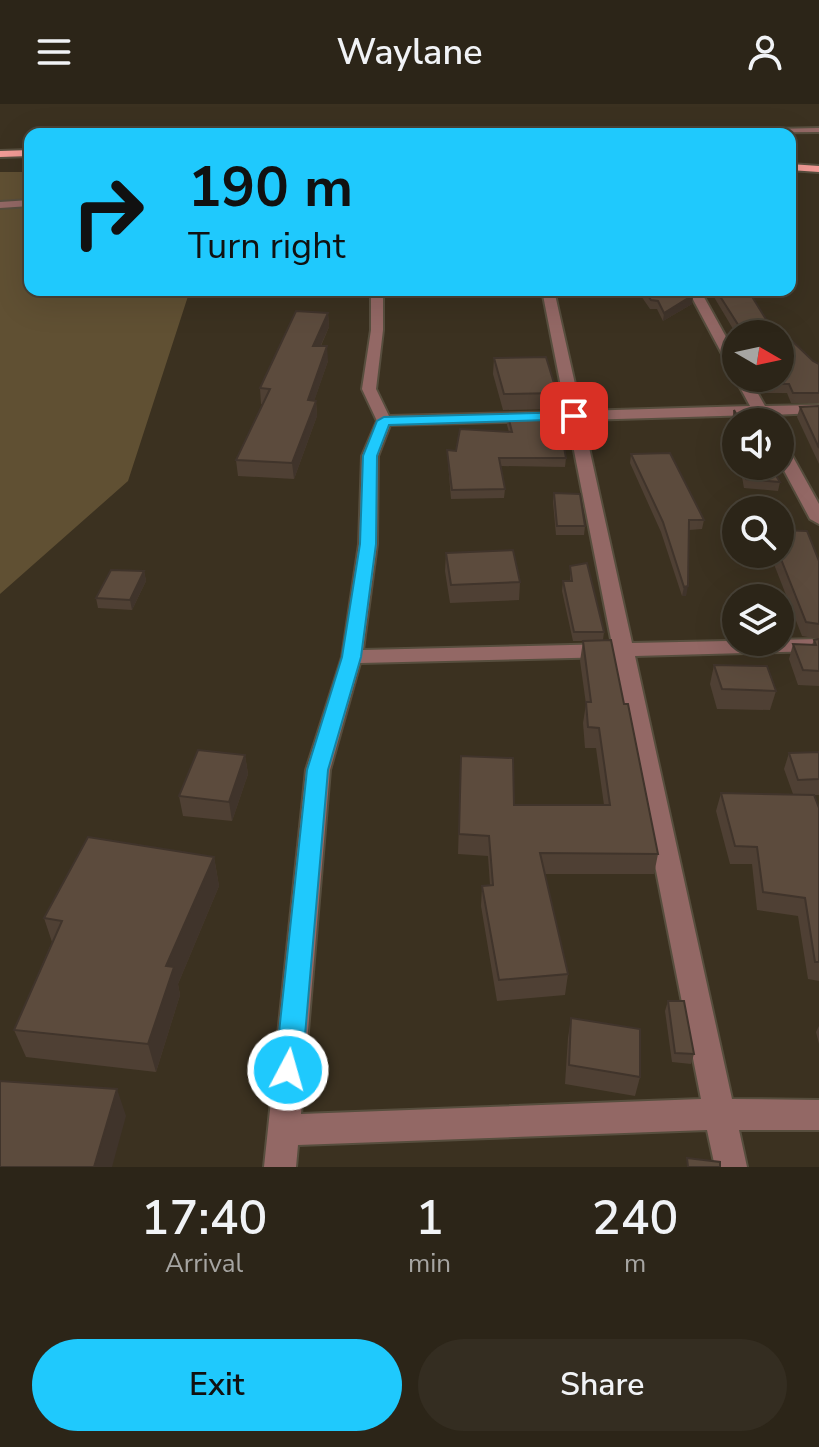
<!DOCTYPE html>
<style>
body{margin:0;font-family:"Nunito Sans",sans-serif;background:#342d21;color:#f1f3f6;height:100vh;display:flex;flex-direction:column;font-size:30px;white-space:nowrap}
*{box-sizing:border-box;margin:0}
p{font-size:26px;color:#a6a5a2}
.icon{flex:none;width:44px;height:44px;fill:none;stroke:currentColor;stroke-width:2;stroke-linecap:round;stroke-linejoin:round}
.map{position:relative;height:1063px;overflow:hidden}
.side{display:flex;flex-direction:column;background:#2c2518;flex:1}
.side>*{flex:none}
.banner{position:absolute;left:24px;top:24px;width:772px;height:168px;border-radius:16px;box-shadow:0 8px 32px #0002,0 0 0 2px #484237;background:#1fc9fd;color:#111;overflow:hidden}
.needle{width:52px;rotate:99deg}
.tools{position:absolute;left:722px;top:216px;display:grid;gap:16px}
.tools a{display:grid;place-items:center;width:72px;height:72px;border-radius:50%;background:#2c2518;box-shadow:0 8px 32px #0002,0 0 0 2px #484237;font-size:40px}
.pin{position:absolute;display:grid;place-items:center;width:68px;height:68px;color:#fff;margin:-34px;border-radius:16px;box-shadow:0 4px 12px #0006}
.me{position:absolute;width:88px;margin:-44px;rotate:6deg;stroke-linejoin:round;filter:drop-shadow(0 0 6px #0008)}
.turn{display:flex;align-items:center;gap:28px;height:168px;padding:0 32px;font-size:36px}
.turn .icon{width:104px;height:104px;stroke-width:2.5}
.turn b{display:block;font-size:56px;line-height:68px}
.eta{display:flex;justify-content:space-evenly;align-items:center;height:136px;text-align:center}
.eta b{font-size:48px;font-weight:600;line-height:56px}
.action{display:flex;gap:16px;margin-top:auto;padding:16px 32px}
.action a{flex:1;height:92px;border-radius:48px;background:#1fc9fd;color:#111;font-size:32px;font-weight:600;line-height:92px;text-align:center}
.action a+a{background:#342d21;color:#f1f3f6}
header{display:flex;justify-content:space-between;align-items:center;height:104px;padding:0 32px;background:#2c2518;font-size:36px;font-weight:600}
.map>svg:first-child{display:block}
</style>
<header><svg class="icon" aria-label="menu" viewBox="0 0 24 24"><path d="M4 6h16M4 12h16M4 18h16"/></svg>Waylane<svg class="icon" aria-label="person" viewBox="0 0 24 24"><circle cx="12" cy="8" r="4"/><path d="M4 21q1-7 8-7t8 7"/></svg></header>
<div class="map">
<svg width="819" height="1063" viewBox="0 0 819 1063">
<rect width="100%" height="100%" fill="#3b3120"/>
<polygon fill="#605033" points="0,68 30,68 30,186 190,186 128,377 0,490"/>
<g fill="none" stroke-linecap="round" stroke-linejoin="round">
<g stroke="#574e3e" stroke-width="4">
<g id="minor">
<polygon points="819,24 819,28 620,30 624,28"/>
<polygon points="30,96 30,102 0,104 0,98"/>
<path d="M371,186h12v40l-7,59 13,27 177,-4 -24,-122h12l27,121 169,-5 -15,-28 1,-1 13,1 16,28 54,-1v8l-49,2 1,3 -5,4 -7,-1 -4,-6 -172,5 49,223 187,-4v12l-184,5 97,443 87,1v30h-80l8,37h-32l-8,-37 -409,15 -2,22h-32l42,-397 36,-113 17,-113 3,-88 15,-35 -15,-32 9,-59zM568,316l44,224 -249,6 14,-106 1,-88 12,-31zM614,553l87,442 -400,15 29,-344 30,-107z"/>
<polygon points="688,186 700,186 736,251 736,267 729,263"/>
<polygon points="780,339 788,344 819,400 819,420 810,415 780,359"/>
</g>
</g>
<g stroke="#574e3e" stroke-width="4">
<g id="major">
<polygon points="30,46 30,52 0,53 0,47"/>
<polygon points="790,60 819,62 819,68 790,66"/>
</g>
</g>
<use href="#minor" fill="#936865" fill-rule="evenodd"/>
<use href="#major" fill="#f29b96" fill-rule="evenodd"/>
</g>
<g fill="#4f4034">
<polygon points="637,186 691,186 693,191 692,200 663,217 657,205 650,205"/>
<polygon points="702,186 771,186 748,187 775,230 736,230 711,188 706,191"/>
<polygon points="328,209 329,223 321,242 328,257 314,297 316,297 317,312 294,375 238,372 236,356 263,300 261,300 260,284"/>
<polygon points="494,254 557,289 555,305 503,306 493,270"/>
<polygon points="813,257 819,260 819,299 791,299 787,289 761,289 755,279 757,274 780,274"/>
<polygon points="819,302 819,360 797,313 800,303"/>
<polygon points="734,306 736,318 736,338 732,315"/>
<polygon points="508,312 566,354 565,363 501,362 505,385 504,394 451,395 447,346 456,347 509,328 507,321"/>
<polygon points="631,350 704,416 702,425 689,426 686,492 682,492 661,428 630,359"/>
<polygon points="740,362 770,362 780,378 778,387 744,384"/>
<polygon points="554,389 585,422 584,431 556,431 553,398"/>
<polygon points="446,449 520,478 519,496 450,499 445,467"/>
<polygon points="770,450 780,450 819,457 819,535 802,532"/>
<polygon points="570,462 604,528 603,536 624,600 658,750 654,770 545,770 568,870 565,891 497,897 481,802 482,782 490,781 488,752 458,750 461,652 514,701 604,701 596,644 585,644 583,619 586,600 580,557 583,537 573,537 562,487 563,477 570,477"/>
<polygon points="144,467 146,477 132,506 98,504 96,494"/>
<polygon points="819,535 819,582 798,581 789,555 793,540 812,541 814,536"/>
<polygon points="714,561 776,587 770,606 717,605 710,580"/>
<polygon points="819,648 819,691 814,691 819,704 819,877 808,875 798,812 757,806 752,760 730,760 716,707 721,689 793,690 784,665 789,649"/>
<polygon points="245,651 248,670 232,717 183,712 179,692"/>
<polygon points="214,753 219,782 178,880 180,891 156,968 26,953 14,926 52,838 44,814"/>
<polygon points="668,897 694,950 691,960 672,958 665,907"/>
<polygon points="571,914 640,973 635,992 565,980 568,934"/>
<polygon points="819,922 819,940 816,928"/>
</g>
<g fill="#40342b">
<polygon points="693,191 692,200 663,217 664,209"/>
<polygon points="328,209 329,223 314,256 313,242"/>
<polygon points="327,242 328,257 309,312 308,296"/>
<polygon points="316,297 317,312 294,375 292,359"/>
<polygon points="144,467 146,477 132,506 130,496"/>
<polygon points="688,482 686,492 682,492 684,483"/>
<polygon points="245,651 248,670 232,717 229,698"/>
<polygon points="214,753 219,782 178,880 180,891 156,968 148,940 166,862"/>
<polygon points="117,985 126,1012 112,1063 94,1063"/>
</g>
<g fill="#5c4b3d" stroke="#40342b" stroke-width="2">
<polygon points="644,186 691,186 693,191 664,209 658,197 651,196"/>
<polygon points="716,186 748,186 775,230 744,230"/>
<polygon points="296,207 328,209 313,242 327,242 308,296 316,297 292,359 236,356 270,285 260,284"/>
<polygon points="780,234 789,234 813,257 819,260 819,289 793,289 789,280 763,280 760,274 780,274"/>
<polygon points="546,253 557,289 504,290 494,254"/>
<polygon points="819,302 819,344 800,303"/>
<polygon points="734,306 741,318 736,319"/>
<polygon points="558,311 566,354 499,354 505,385 452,386 447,346 456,347 460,325 512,328 508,312"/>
<polygon points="670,349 704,416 689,416 688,482 684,483 663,418 631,350"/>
<polygon points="743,362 770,362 780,378 746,375"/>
<polygon points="554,389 580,390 585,422 557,422"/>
<polygon points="780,426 807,427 819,457 819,520 806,518 779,450 780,450"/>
<polygon points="513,446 520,478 451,481 446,449"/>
<polygon points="587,459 604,528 574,528 563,477 572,477 570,462"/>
<polygon points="111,466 144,467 130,496 96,494"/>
<polygon points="819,535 819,567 803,566 793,540 816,541 814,536"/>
<polygon points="611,536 624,600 628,600 658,750 540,749 568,870 499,876 482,782 493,781 489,732 459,730 461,652 513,654 514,701 610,701 599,624 588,623 586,598 591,598 583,537"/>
<polygon points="714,561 767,562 776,587 722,585"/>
<polygon points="198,646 245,651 229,698 179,692"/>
<polygon points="819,648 819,675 798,676 789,649"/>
<polygon points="721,689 814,691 819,704 819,858 815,858 805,794 763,788 757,743 735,742"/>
<polygon points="88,733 214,753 166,862 174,863 148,940 14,926 62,817 44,814"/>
<polygon points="668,897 684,897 694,950 675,949"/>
<polygon points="571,914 640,925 640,973 569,961"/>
<polygon points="0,977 117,985 94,1063 0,1063"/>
<polygon points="687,1054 720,1058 720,1063 688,1063"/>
</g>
<polygon fill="#1fc9fd" stroke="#1483a4" stroke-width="2" points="574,308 581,312 579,315 389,321 377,352 376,440 361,553 328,666 302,966 298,975 288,979 279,975 275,966 307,666 342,553 360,440 363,352 377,317 384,313"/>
</svg>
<div class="tools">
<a><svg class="needle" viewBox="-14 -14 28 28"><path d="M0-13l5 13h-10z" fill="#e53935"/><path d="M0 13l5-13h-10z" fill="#a6a5a2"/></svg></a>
<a><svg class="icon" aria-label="sound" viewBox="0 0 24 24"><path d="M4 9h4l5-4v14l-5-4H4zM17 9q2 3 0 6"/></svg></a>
<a><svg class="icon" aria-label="search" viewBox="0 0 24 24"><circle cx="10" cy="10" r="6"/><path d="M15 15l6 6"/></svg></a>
<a><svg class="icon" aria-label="layers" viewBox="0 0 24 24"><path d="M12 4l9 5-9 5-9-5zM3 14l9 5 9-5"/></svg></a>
</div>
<div class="pin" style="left:574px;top:312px;background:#d93025"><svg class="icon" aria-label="arrive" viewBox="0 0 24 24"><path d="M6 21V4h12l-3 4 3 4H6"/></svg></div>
<svg class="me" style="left:288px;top:966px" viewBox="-20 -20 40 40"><circle r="17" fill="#1fc9fd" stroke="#fff" stroke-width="3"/><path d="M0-11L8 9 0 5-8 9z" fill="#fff"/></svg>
<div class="banner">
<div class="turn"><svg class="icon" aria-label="right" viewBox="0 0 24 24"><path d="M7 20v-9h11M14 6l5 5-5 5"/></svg><div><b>190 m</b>Turn right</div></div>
</div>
</div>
<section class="side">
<div class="eta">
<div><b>17:40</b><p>Arrival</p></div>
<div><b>1</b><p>min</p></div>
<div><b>240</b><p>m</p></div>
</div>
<div class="action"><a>Exit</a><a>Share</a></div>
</section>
